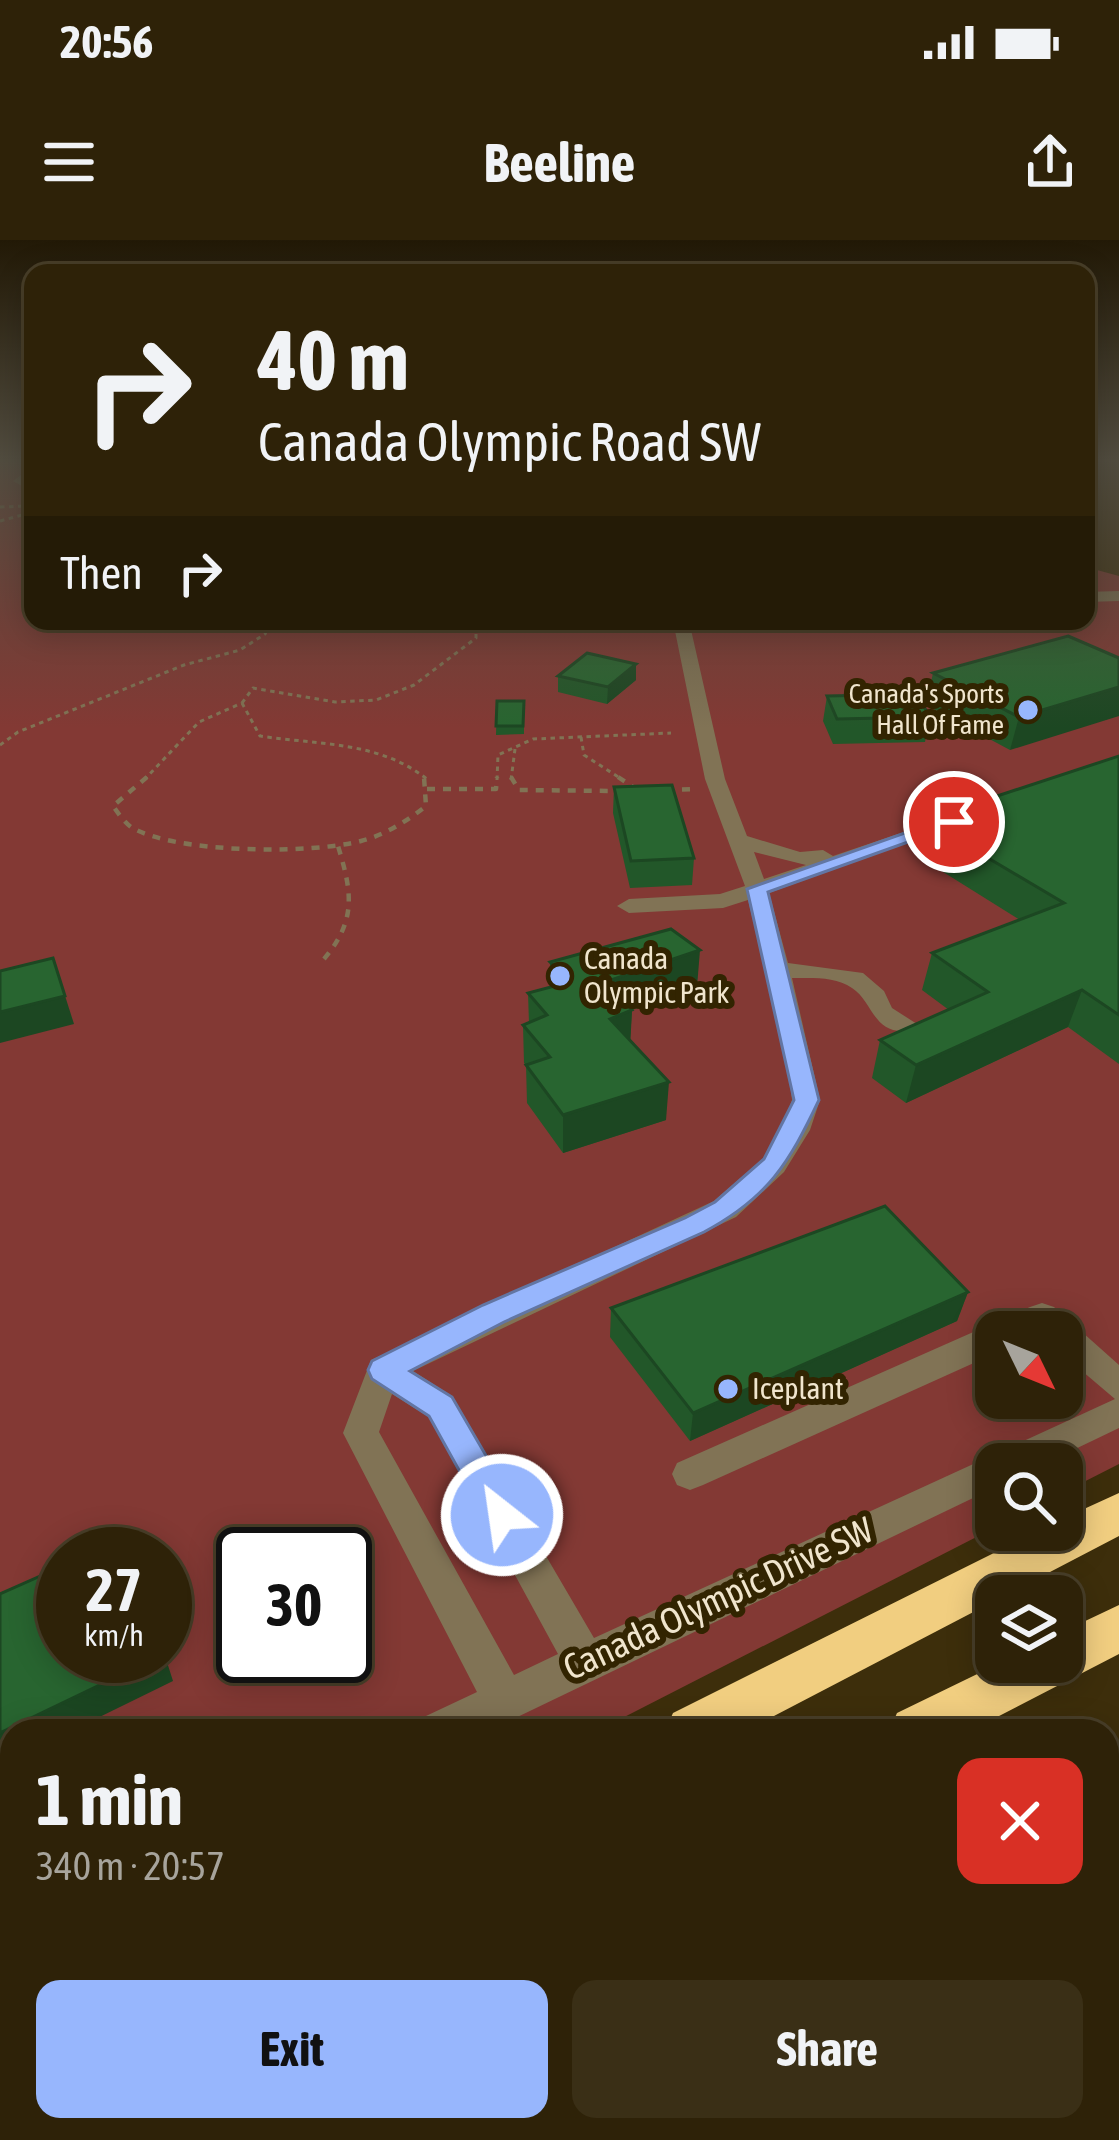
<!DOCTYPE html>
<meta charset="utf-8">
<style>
body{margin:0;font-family:"Asap Condensed",sans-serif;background:#3a2f16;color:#f1f3f6;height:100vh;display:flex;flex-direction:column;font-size:45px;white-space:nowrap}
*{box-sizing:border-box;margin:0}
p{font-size:39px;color:#a7a49c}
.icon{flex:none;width:66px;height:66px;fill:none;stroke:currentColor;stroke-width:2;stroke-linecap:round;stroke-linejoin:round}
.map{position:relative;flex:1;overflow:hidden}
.panel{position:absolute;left:0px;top:1479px;width:1119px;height:423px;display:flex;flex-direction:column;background:#2e2208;border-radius:36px 36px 0 0;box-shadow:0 6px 30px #0003,0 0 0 3px #493f29}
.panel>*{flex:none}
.banner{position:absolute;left:24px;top:24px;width:1071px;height:366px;border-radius:24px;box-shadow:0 6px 30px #0003,0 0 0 3px #493f29;background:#2e2208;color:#f1f3f6;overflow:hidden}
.needle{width:78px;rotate:133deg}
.controls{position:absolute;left:975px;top:1071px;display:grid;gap:24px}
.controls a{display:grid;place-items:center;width:108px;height:108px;border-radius:24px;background:#2e2208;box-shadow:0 6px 30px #0003,0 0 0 3px #493f29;font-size:60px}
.speed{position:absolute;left:36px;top:1287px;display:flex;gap:24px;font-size:60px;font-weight:700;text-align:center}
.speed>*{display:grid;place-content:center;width:156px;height:156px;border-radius:50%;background:#2e2208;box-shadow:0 6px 30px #0003,0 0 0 3px #493f29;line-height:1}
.speed small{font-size:30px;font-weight:400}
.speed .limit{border:6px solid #111;border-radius:18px;background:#fff;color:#111}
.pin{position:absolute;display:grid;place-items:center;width:102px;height:102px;color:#fff;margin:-51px;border:6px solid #fff;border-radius:50%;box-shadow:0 3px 12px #0007}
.me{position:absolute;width:132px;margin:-66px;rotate:330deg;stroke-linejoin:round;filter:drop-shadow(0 0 9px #0008)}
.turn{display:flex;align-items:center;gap:42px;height:252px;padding:0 36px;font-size:54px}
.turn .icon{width:156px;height:156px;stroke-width:2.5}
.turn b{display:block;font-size:84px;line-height:102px}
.then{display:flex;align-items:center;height:114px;padding:0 36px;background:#0003;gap:24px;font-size:45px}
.round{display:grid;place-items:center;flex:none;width:126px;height:126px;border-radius:24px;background:#3a2f16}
.headline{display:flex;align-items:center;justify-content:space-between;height:204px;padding:0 36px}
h1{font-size:72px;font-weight:700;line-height:90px}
.action{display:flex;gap:24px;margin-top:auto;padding:24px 36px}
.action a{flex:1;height:138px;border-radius:24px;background:#97b6fd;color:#111;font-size:48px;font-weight:700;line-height:138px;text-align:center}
.action a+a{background:#3a2f16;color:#f1f3f6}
.status{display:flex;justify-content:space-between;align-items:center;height:84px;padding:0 60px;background:#2e2208;direction:ltr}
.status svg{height:33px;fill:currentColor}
header{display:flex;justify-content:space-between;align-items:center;height:156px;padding:0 36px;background:#2e2208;font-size:54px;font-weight:700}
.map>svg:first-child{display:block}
</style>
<div class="status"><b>20:56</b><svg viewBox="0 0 49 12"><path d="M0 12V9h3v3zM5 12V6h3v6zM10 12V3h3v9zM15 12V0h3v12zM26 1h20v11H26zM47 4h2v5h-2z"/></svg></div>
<header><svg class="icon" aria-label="menu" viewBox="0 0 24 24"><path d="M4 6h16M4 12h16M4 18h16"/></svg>Beeline<svg class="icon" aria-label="share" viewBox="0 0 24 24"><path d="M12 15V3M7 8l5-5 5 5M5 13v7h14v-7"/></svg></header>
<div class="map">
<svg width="1119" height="1900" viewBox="0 0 1119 1900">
<rect width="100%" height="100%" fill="#3d2e0b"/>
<path fill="#833934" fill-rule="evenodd" d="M0,222h33v159h1053v-54l33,9v888l-57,29v-29h-66v63l-399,204h-585v298l-12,6zM996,1092h66v66h-66zM63,1314h102v102h-102zM243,1314h102v102h-102z"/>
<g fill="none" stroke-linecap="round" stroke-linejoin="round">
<g stroke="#817354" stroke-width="3" stroke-dasharray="4.5 4.5" stroke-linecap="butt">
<polyline points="0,267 26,266"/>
<polyline points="0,281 33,272"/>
<polyline points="269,392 286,381"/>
<path d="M242,463l18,33c59,9 120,5 168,44"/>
<polyline points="242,463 253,448 335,462 376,460 414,445 476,398 476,381"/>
<polyline points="581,497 584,515 623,540"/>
<polyline points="0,505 18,492 184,425 240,410 265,394 271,381"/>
<polyline points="144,540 199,482 242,463"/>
<polyline points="497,540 498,515 533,499 671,493"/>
<polyline points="511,540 515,509"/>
</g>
<g stroke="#817354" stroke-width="4.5" stroke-dasharray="8 8" stroke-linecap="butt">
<path d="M147,537l-34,29c5,7 11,16 18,21 44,27 181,27 230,14 24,-6 46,-20 65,-35l-2,-29"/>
<polyline points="511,537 519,550 617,551"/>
<polyline points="618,537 636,549"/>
<polyline points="427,549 496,549 497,537"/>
<polyline points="666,550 695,549"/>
<path d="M324,719c33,-39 28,-67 14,-113"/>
</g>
<g fill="#817355" fill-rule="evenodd">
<polygon points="33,226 28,240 33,252 13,241"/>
<polygon points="1119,351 1119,361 1086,362 1086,352"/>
<path d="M673,381h16l36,158 22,57 53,16 23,-2 10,6 115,-39 17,4 -196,72 19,70 75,10 21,18 8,17 25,16 -4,6c-40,8 -39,-28 -61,-42 -17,-12 -40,-10 -60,-10l28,122 -10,30 -26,42 -48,45 -323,154 40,26 141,241 521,-239 -53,-45v-22h-66v21l-293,132 -13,5 -13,-5 -5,-11 5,-11 353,-156 12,-4 12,4 65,58v63l-75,36h-48v23l-508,244h-69l7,-15 51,-24 -134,-259 28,-73 343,-159 50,-43 18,-29 10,-29 -5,-43 -39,-157 -25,8 -94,5 -12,-7 12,-7 91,-5 25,-8 -40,-107zM754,612l52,13 -42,14zM392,1154l37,23 129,237 -44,21 -135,-243z"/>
<polygon points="12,1685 12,1734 0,1739 0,1690"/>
</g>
<g fill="#f1ce80" fill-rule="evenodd">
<polygon points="1119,1253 1119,1296 745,1491 665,1491 673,1473 1040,1290 1062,1290 1062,1279"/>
<polygon points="1119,1365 1119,1414 970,1491 889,1491 897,1473 1002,1422 1062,1422 1062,1392"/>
<polygon points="1119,1577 1119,1635 1107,1640 1107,1582"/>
<polygon points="1119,1784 1119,1848 1107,1853 1107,1789"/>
<polygon points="12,1806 12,1869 0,1874 0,1811"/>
<polygon points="53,1890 134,1890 130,1900 49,1900"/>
<polygon points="328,1890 404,1890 400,1900 324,1900"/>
<polygon points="607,1890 683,1890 679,1900 603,1900"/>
<polygon points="951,1890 1028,1890 1024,1900 947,1900"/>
</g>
</g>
<g fill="#225729">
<polygon points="1068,396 1010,510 926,465 933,433"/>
<polygon points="636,424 636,440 607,464 558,452 558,436"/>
<polygon points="827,456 930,477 925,502 833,504 823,481"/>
<polygon points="497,461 524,461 524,494 496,495"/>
<polygon points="1119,516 1119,824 1068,787 906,863 872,838 880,800 949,770 922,750 932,713 1020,680 916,615 924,580"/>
<polygon points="614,547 694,618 692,645 630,648 613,573"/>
<polygon points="550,722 697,747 632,770 630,800 666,880 563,913 527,863 526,825 524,823 523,785 529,783 528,753 550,747"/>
<polygon points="968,1052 957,1081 690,1201 610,1097 611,1068"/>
</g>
<g fill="#1c4722">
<polygon points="636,424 636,440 607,464 608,447"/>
<polygon points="1119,447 1119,476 1010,510 1019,477"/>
<polygon points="700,710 697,747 607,778 608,741"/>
<polygon points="53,718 74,784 0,803 0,772"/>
<polygon points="1082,750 1068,787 906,863 916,825"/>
<polygon points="632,770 630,808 610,779"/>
<polygon points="669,842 666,880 563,913 563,875"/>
<polygon points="968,1052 957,1081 690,1201 693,1173"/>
<polygon points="160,1416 165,1416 173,1441 71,1491 12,1491 12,1520 4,1523 0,1518 0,1493"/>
</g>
<g fill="#286530" stroke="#1c4722" stroke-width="3">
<polygon points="1068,396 1119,418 1119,447 1019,477 933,433"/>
<polygon points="587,413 636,424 608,447 558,436"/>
<polygon points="911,445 930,477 837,479 827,456 877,455"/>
<polygon points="497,461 524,461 523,486 496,486"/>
<polygon points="1119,516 1119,775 1082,750 916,825 880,800 988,752 932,713 1064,663 924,580"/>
<polygon points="672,545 694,618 631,621 614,547"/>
<polygon points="671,689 700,710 608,741 632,770 610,779 669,842 563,875 526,825 550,817 523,785 547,775 528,753 570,742 550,722"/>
<polygon points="53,718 65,756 0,772 0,731"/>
<polygon points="885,966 968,1052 693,1173 611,1068"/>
<polygon points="122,1300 126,1314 89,1314"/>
<polygon points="63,1326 63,1416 160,1416 0,1493 0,1354"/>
</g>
<linearGradient id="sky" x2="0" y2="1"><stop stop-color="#221906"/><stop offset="0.45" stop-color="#514c3f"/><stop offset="1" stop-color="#514c3f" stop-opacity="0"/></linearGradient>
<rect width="1119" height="488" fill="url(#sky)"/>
<path fill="#97b6fd" stroke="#6276a4" stroke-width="3" d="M947,578l17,4 -196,70 51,208c-30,63 -51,98 -115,132l-200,90 -94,49 42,26 62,107 5,11 -5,11 -12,5 -12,-5 -61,-110 -57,-37 -4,-9 4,-9 111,-56 202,-87 30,-16 49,-43 30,-59 -47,-211z"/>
<g fill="#97b6fd" stroke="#322401" stroke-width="4.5">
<circle cx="1028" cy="470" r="12"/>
<circle cx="560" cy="736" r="12"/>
<circle cx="728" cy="1149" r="12"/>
</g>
<g text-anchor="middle" stroke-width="12" stroke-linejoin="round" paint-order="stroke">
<g font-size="27" fill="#f0e5cd" stroke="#322401" text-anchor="end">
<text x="1004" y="463">Canada's Sports<tspan x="1004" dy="31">Hall Of Fame</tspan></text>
</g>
<g font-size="30" fill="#f0e5cd" stroke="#322401" text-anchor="start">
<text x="584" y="729">Canada<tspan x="584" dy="34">Olympic Park</tspan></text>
<text x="752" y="1159">Iceplant</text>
</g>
<g font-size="36" fill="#f0e5cd" stroke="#322401">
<text transform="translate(718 1358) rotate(-25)" y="13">Canada Olympic Drive SW</text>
</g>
</g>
</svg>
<div class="controls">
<a><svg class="needle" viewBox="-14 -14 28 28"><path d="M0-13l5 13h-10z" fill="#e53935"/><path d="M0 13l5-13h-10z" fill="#a7a49c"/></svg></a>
<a><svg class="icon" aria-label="search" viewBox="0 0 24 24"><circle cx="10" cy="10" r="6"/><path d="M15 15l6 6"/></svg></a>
<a><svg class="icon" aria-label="layers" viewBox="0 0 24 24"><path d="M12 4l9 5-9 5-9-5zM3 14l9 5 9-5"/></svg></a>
</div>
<div class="speed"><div>27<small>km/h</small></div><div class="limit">30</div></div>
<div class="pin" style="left:954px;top:582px;background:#d93025"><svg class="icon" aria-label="arrive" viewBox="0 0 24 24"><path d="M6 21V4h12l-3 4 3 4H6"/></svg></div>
<svg class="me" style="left:502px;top:1275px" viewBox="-20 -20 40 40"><circle r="17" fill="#97b6fd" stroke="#fff" stroke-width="3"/><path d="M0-11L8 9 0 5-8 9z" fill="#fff"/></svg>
<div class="banner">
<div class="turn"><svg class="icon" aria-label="right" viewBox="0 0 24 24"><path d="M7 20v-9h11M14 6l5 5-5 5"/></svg><div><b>40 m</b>Canada Olympic Road SW</div></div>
<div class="then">Then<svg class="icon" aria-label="right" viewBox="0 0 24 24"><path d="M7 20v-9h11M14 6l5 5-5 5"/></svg></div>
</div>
<section class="panel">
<div class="headline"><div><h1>1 min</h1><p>340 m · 20:57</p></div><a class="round" style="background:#d93025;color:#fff"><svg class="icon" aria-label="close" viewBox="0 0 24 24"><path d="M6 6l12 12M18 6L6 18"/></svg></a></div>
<div class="action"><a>Exit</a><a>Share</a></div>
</section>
</div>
